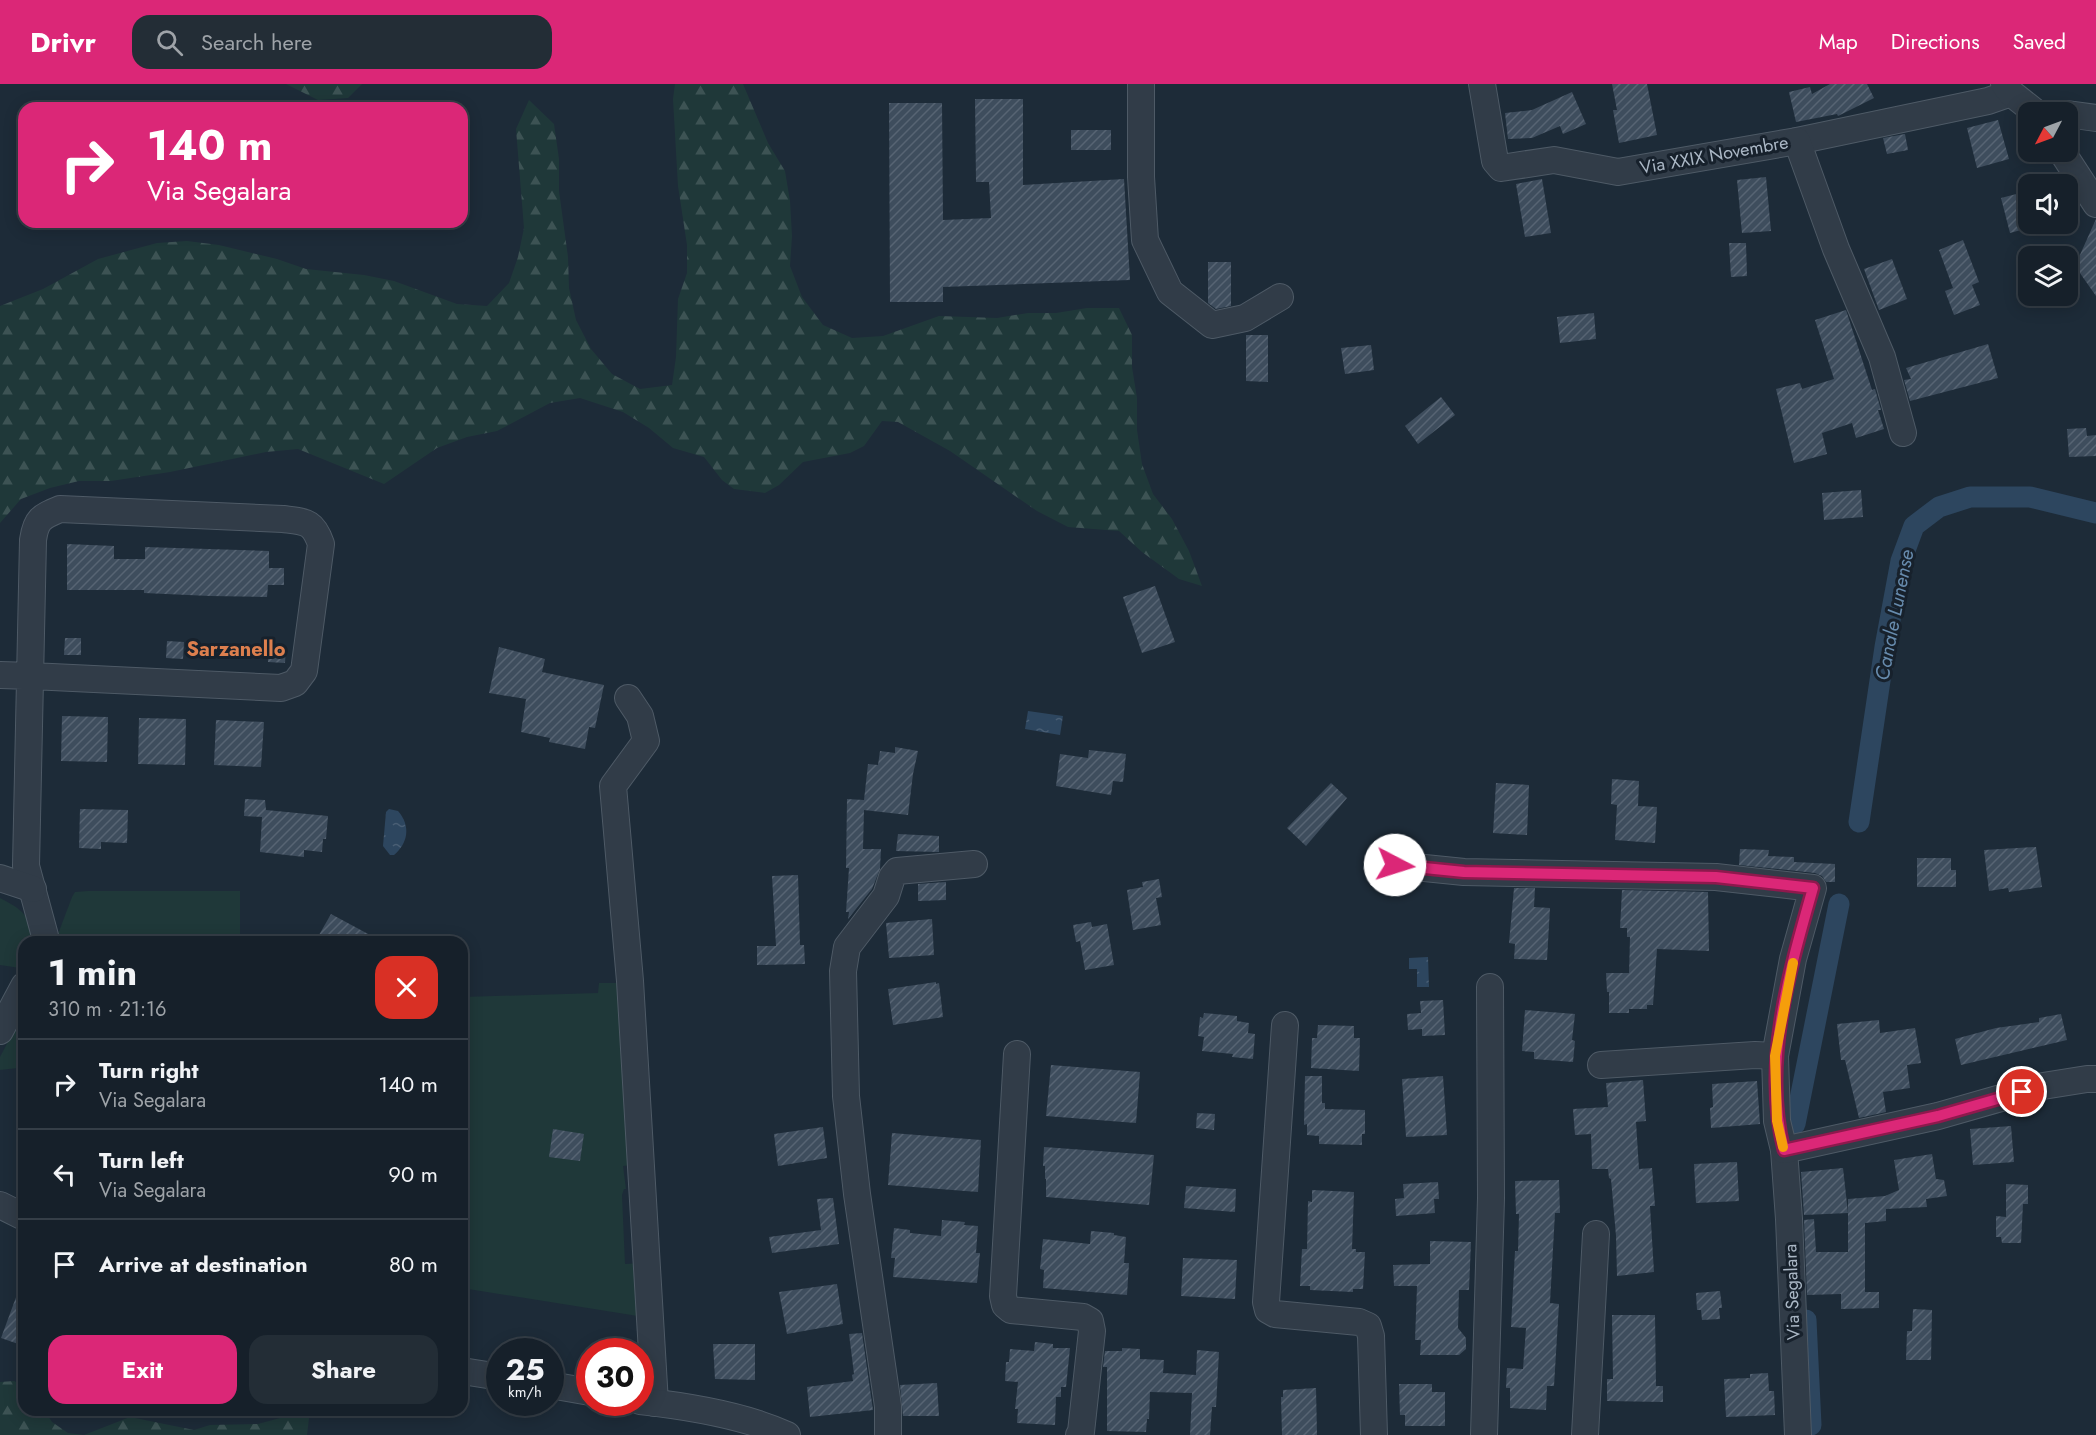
<!DOCTYPE html>
<meta charset="utf-8">
<style>
body{margin:0;font-family:Jost,sans-serif;background:#232d36;color:#f1f3f6;height:100vh;display:flex;flex-direction:column;font-size:22px;white-space:nowrap}
*{box-sizing:border-box;margin:0}
p{font-size:20px;color:#9ea3a8}
.icon{flex:none;width:33px;height:33px;fill:none;stroke:currentColor;stroke-width:2;stroke-linecap:round;stroke-linejoin:round}
.map{position:relative;flex:1;overflow:hidden}
.details{position:absolute;left:18px;top:852px;width:450px;height:480px;display:flex;flex-direction:column;background:#16202a;border-radius:18px;box-shadow:0 3px 15px #0003,0 0 0 2px #353e47}
.details>*{flex:none}
.top-card{position:absolute;left:18px;top:18px;width:450px;height:126px;border-radius:18px;box-shadow:0 3px 15px #0003,0 0 0 2px #353e47;background:#db2777;color:#fff;overflow:hidden}
.needle{width:39px;rotate:229deg}
.fabs{position:absolute;left:2018px;top:18px;display:grid;gap:12px}
.fabs a{display:grid;place-items:center;width:60px;height:60px;border-radius:12px;background:#16202a;box-shadow:0 3px 15px #0003,0 0 0 2px #353e47;font-size:30px}
.speed{position:absolute;left:486px;top:1254px;display:flex;gap:12px;font-size:30px;font-weight:700;text-align:center}
.speed>*{display:grid;place-content:center;width:78px;height:78px;border-radius:50%;background:#16202a;box-shadow:0 3px 15px #0003,0 0 0 2px #353e47;line-height:1}
.speed small{font-size:15px;font-weight:400}
.speed .limit{border:9px solid #d22;background:#fff;color:#111}
.pin{position:absolute;display:grid;place-items:center;width:51px;height:51px;color:#fff;margin:-26px;border:3px solid #fff;border-radius:50%;box-shadow:0 2px 6px #0007}
.me{position:absolute;width:66px;margin:-33px;rotate:95deg;stroke-linejoin:round;filter:drop-shadow(0 0 4px #0008)}
.turn{display:flex;align-items:center;gap:21px;height:126px;padding:0 30px;font-size:27px}
.turn .icon{width:78px;height:78px;stroke-width:2.5}
.turn b{display:block;font-size:42px;line-height:51px}
.round{display:grid;place-items:center;flex:none;width:63px;height:63px;border-radius:18px;background:#232d36}
.head{display:flex;align-items:center;justify-content:space-between;height:102px;padding:0 30px}
h1{font-size:36px;font-weight:700;line-height:45px}
.cta{display:flex;gap:12px;margin-top:auto;padding:12px 30px}
.cta a{flex:1;height:69px;border-radius:18px;background:#db2777;color:#fff;font-size:24px;font-weight:700;line-height:69px;text-align:center}
.cta a+a{background:#232d36;color:#f1f3f6}
ul{padding:0;list-style:none}
li{display:flex;align-items:center;gap:18px;height:90px;padding:0 30px;border-top:2px solid #353e47}
li div{flex:1}
li b{display:block;font-size:22px}
li em{font-style:normal}
header{display:flex;align-items:center;gap:36px;box-sizing:border-box;height:84px;padding:0 30px;background:#db2777;color:#fff}
header strong{font-size:28px}
nav{display:flex;gap:33px;margin-inline-start:auto;font-size:21px}
.search{width:420px;height:54px;background:#232d36;display:flex;align-items:center;gap:15px;box-sizing:border-box;padding:0 21px;border-radius:18px;color:#9ea3a8;font-size:22px}
.map>svg:first-child{display:block}
</style>
<header>
<strong>Drivr</strong>
<div class="search"><svg class="icon" aria-label="search" viewBox="0 0 24 24"><circle cx="10" cy="10" r="6"/><path d="M15 15l6 6"/></svg>Search here</div>
<nav><a>Map</a><a>Directions</a><a>Saved</a></nav>
</header>
<div class="map">
<svg width="2096" height="1351" viewBox="0 0 2096 1351">
<defs>
<pattern id="forest-firs" width="22" height="20" patternUnits="userSpaceOnUse" patternTransform="scale(1.5)"><rect width="22" height="20" fill="#1f3839"/><path d="M5 1l3.5 6h-7zM16 11l3.5 6h-7z" fill="#3d5354"/></pattern>
<pattern id="water-ripples" width="26" height="14" patternUnits="userSpaceOnUse" patternTransform="scale(1.5)"><rect width="26" height="14" fill="#2d465f"/><path d="M2 4q2-2 4 0t4 0M15 11q2-2 4 0t4 0" fill="none" stroke="#495e74"/></pattern>
<pattern id="building-hatch" width="6" height="6" patternUnits="userSpaceOnUse" patternTransform="scale(1.5)"><rect width="6" height="6" fill="#3e4d5d"/><path d="M-1 1l2-2M0 6l6-6M5 7l2-2" fill="none" stroke="#576473"/></pattern>
</defs>
<rect width="100%" height="100%" fill="#1d2b38"/>
<g fill="#1f3839">
<polygon points="88,807 240,807 240,858 55,858 72,813 75,808"/>
<path d="M0,814c21,11 33,18 31,44h-7v18l-4,8 -20,-3z"/>
<polygon points="599,899 617,899 622,902 634,1081 623,1082 626,1105 624,1105 622,1111 625,1180 643,1179 644,1233 462,1204 462,913 598,909"/>
<polygon points="24,927 24,972 18,984 0,986 0,973"/>
</g>
<g fill="url(#forest-firs)">
<polygon points="286,0 362,0 348,14 318,16"/>
<polygon points="675,0 743,0 768,59 785,87 790,117 792,152 790,182 802,213 823,241 852,254 883,252 939,232 997,234 1028,229 1056,229 1087,224 1119,224 1132,251 1132,283 1137,314 1137,346 1142,380 1153,410 1172,435 1189,467 1202,502 1179,495 1142,468 1119,447 1068,443 1037,427 950,367 898,338 882,337 864,362 850,369 803,378 779,401 765,409 734,405 722,396 704,373 673,364 649,344 623,328 580,314 550,319 497,347 467,353 437,364 384,400 298,365 266,368 170,388 111,397 79,397 50,404 21,415 0,439 0,222 43,205 98,175 157,159 187,157 219,161 277,175 306,185 364,191 394,197 457,220 487,222 509,199 518,173 524,144 516,45 529,16 554,40 559,75 559,107 568,173 569,204 576,236 591,265 612,290 640,305 672,301 676,273 678,215 687,189 687,161 678,102 673,15"/>
<polygon points="14,1297 24,1302 24,1326 44,1326 52,1338 68,1349 84,1351 130,1333 194,1346 210,1341 258,1340 295,1330 309,1334 307,1351 0,1351 0,1298"/>
</g>
<g fill="url(#water-ripples)">
<polygon points="1028,627 1063,632 1060,651 1025,645"/>
<path d="M389,725l9,2c13,15 10,32 -4,44h-4l-7,-9 3,-34z"/>
<polygon points="1428,873 1429,903 1417,903 1417,885 1409,885 1409,874"/>
</g>
<g fill="none" stroke-linecap="round" stroke-linejoin="round">
<g stroke="#2d465f" stroke-width="21">
<polyline points="1859,738 1885,563 1901,477 1914,442 1939,423 1970,413 2030,413 2096,429"/>
<polyline points="1795,1040 1839,820"/>
<polyline points="1806,1236 1811,1341"/>
</g>
</g>
<g fill="url(#building-hatch)">
<polygon points="1612,0 1647,0 1657,51 1619,59 1613,26 1617,26"/>
<polygon points="1830,0 1867,0 1874,14 1838,32 1837,30 1796,38 1789,8 1810,3 1812,10"/>
<polygon points="1572,8 1586,40 1563,50 1560,42 1532,54 1508,55 1505,29 1532,26"/>
<polygon points="975,15 1023,15 1023,101 1124,95 1130,196 943,203 943,218 890,218 889,19 942,19 943,136 991,134 989,98 976,98"/>
<polygon points="1998,36 2009,75 1977,84 1967,44"/>
<rect x="1071" y="46" width="40" height="20"/>
<polygon points="1905,50 1908,66 1887,70 1883,54"/>
<polygon points="1766,93 1771,147 1742,149 1737,96"/>
<polygon points="1542,95 1551,149 1525,153 1516,100"/>
<polygon points="2028,107 2028,144 2010,149 2001,114"/>
<polygon points="2096,135 2096,212 2075,182"/>
<polygon points="1963,156 1979,198 1972,201 1980,221 1954,231 1945,207 1953,204 1939,166"/>
<polygon points="1729,159 1746,159 1747,192 1731,193"/>
<polygon points="1892,175 1907,215 1879,226 1864,185"/>
<polygon points="1208,178 1231,178 1231,222 1216,225 1208,219"/>
<polygon points="1846,226 1872,306 1875,305 1881,326 1878,326 1884,345 1856,354 1852,339 1822,349 1827,370 1794,379 1776,305 1800,299 1802,305 1834,295 1815,236"/>
<polygon points="1594,229 1596,255 1560,259 1557,233"/>
<polygon points="1246,251 1268,251 1268,298 1246,297"/>
<polygon points="1988,260 1998,294 1910,317 1904,296 1911,295 1906,284"/>
<polygon points="1371,261 1374,286 1345,290 1341,264"/>
<polygon points="1441,313 1455,331 1418,360 1405,342"/>
<polygon points="2086,344 2087,352 2096,351 2096,372 2069,373 2067,345"/>
<polygon points="1861,406 1863,433 1824,436 1822,409"/>
<polygon points="67,460 114,462 114,475 145,475 145,463 269,467 269,484 284,484 284,501 268,501 267,513 210,512 144,509 144,506 67,506"/>
<polygon points="1155,502 1175,558 1142,569 1123,513"/>
<polygon points="65,554 81,554 81,571 64,571"/>
<polygon points="167,557 184,558 183,575 166,574"/>
<polygon points="269,561 286,562 285,579 268,578"/>
<polygon points="499,563 545,575 542,588 604,601 595,644 589,643 585,665 549,658 550,654 521,648 526,615 489,609"/>
<polygon points="62,632 108,633 107,678 61,677"/>
<polygon points="139,634 186,635 185,681 138,680"/>
<polygon points="216,636 264,638 261,683 214,681"/>
<polygon points="895,663 918,667 913,690 908,731 864,726 863,765 881,765 880,785 872,805 848,835 849,828 846,828 849,784 846,784 847,715 864,716 868,680 878,681 880,667 895,669"/>
<polygon points="1089,666 1126,670 1123,698 1113,697 1111,711 1056,702 1060,670 1088,674"/>
<polygon points="1612,695 1639,697 1638,722 1657,723 1655,759 1615,756 1617,721 1611,720"/>
<polygon points="1331,699 1347,714 1306,762 1287,744"/>
<polygon points="1496,699 1529,701 1527,751 1493,749"/>
<polygon points="245,715 265,716 266,726 328,732 326,755 323,755 322,768 304,766 304,773 260,768 262,733 244,732"/>
<polygon points="80,725 128,726 127,759 101,758 101,765 79,764"/>
<polygon points="898,750 939,752 939,768 896,767"/>
<polygon points="2036,763 2042,803 2009,808 2008,804 1989,807 1984,766"/>
<polygon points="1740,765 1769,766 1768,772 1794,773 1794,778 1835,780 1835,798 1826,798 1822,792 1815,789 1739,781"/>
<polygon points="1917,774 1951,774 1951,786 1956,786 1956,803 1917,803"/>
<polygon points="798,791 800,861 804,861 805,880 757,881 757,862 776,862 772,792"/>
<polygon points="1159,795 1162,813 1156,814 1161,841 1133,846 1127,806 1143,803 1142,798"/>
<polygon points="946,798 946,816 918,817 918,800"/>
<polygon points="1514,804 1535,804 1534,823 1550,824 1547,876 1514,875 1515,860 1509,859"/>
<polygon points="1622,806 1708,808 1709,867 1657,865 1653,921 1647,921 1647,925 1629,925 1629,929 1609,929 1609,908 1607,908 1606,889 1629,889 1630,853 1627,853 1627,844 1620,844"/>
<polygon points="331,830 383,858 315,858"/>
<polygon points="932,835 934,871 889,874 886,839"/>
<polygon points="1091,838 1092,843 1107,840 1114,881 1085,886 1080,857 1076,858 1073,841"/>
<polygon points="936,898 936,900 939,899 943,933 893,941 888,905"/>
<polygon points="1443,916 1445,951 1422,952 1422,945 1408,946 1407,930 1421,929 1420,917"/>
<polygon points="1525,926 1575,930 1572,956 1575,957 1573,978 1534,975 1534,968 1522,967"/>
<polygon points="1204,929 1237,932 1237,937 1249,939 1248,949 1255,950 1253,975 1232,973 1233,970 1202,967 1204,953 1198,952 1200,933 1203,934"/>
<polygon points="2061,930 2067,956 1961,981 1955,955 1996,944 2039,938 2039,934"/>
<polygon points="1879,936 1880,949 1915,944 1921,979 1907,981 1910,1004 1883,1008 1886,1028 1859,1034 1845,976 1841,976 1837,940"/>
<polygon points="1318,941 1354,942 1354,954 1360,954 1359,987 1311,984 1312,954 1317,954"/>
<polygon points="1051,981 1140,988 1136,1039 1046,1032"/>
<polygon points="1305,992 1322,992 1322,1019 1325,1019 1325,1025 1365,1026 1365,1050 1362,1050 1362,1061 1319,1060 1319,1052 1307,1051 1307,1040 1304,1041"/>
<polygon points="1443,992 1447,1051 1406,1053 1402,995"/>
<polygon points="1643,996 1646,1037 1636,1038 1639,1085 1652,1084 1655,1122 1650,1122 1654,1188 1617,1192 1616,1152 1611,1095 1609,1094 1608,1085 1592,1085 1591,1050 1575,1051 1573,1025 1608,1023 1606,999"/>
<polygon points="1757,997 1760,1040 1711,1044 1710,1024 1713,1023 1712,1000"/>
<polygon points="1197,1029 1215,1030 1214,1046 1196,1044"/>
<polygon points="2011,1042 2014,1078 1973,1081 1970,1045"/>
<polygon points="823,1043 827,1074 778,1082 774,1050"/>
<polygon points="553,1045 584,1050 580,1077 549,1073"/>
<polygon points="892,1049 981,1056 978,1108 888,1101"/>
<polygon points="1044,1063 1154,1071 1149,1121 1046,1113 1046,1095 1045,1095 1045,1082 1043,1082"/>
<polygon points="1932,1070 1936,1095 1944,1096 1947,1112 1926,1115 1927,1123 1886,1125 1886,1137 1865,1139 1865,1208 1879,1208 1879,1224 1841,1225 1841,1210 1807,1211 1804,1136 1814,1135 1816,1168 1848,1168 1848,1115 1885,1112 1899,1106 1894,1076"/>
<polygon points="1737,1078 1739,1117 1696,1119 1694,1080"/>
<polygon points="1843,1084 1848,1129 1804,1131 1801,1088"/>
<polygon points="1559,1096 1560,1129 1555,1129 1550,1219 1559,1220 1554,1302 1547,1302 1546,1326 1510,1324 1510,1304 1506,1304 1507,1284 1523,1285 1526,1244 1511,1243 1515,1167 1518,1167 1519,1130 1516,1130 1515,1097"/>
<polygon points="1438,1098 1439,1115 1434,1115 1435,1129 1396,1132 1395,1115 1404,1114 1403,1100"/>
<polygon points="2006,1100 2028,1101 2028,1120 2023,1120 2021,1159 2002,1159 2001,1153 1996,1153 1996,1132 2006,1133"/>
<polygon points="1186,1102 1236,1105 1235,1128 1184,1124"/>
<polygon points="1312,1106 1354,1108 1352,1165 1356,1165 1356,1168 1365,1168 1363,1205 1353,1205 1353,1208 1310,1206 1310,1202 1300,1202 1302,1165 1307,1165 1308,1117 1312,1118"/>
<polygon points="833,1114 839,1160 772,1169 769,1153 821,1146 817,1115"/>
<polygon points="942,1136 965,1138 964,1141 978,1142 976,1169 980,1169 977,1199 893,1193 895,1174 891,1174 894,1144 910,1146 910,1149 941,1152"/>
<polygon points="1091,1147 1114,1149 1114,1151 1126,1153 1124,1179 1129,1179 1127,1211 1043,1204 1044,1186 1040,1185 1043,1155 1090,1160"/>
<polygon points="1430,1157 1471,1158 1469,1206 1459,1206 1458,1244 1466,1254 1466,1265 1459,1271 1420,1271 1421,1256 1415,1256 1417,1202 1394,1202 1393,1181 1430,1180"/>
<polygon points="1183,1174 1237,1176 1235,1215 1181,1212"/>
<polygon points="22,1197 24,1198 24,1262 1,1254"/>
<polygon points="837,1200 843,1240 787,1250 779,1208"/>
<polygon points="1720,1207 1722,1224 1719,1224 1720,1235 1702,1236 1701,1226 1697,1226 1696,1209"/>
<polygon points="1913,1225 1932,1226 1931,1276 1906,1276 1907,1247 1912,1247"/>
<polygon points="1612,1231 1655,1231 1656,1302 1663,1302 1663,1318 1607,1317 1607,1295 1613,1295"/>
<polygon points="862,1249 873,1326 810,1333 807,1303 853,1297 852,1291 854,1290 849,1250"/>
<polygon points="1035,1258 1053,1260 1053,1264 1070,1264 1066,1303 1061,1303 1061,1313 1056,1313 1055,1341 1017,1339 1018,1325 1015,1325 1018,1298 1005,1297 1006,1278 1009,1278 1010,1265 1034,1267"/>
<polygon points="713,1260 755,1260 755,1296 715,1295"/>
<polygon points="1122,1264 1140,1265 1140,1275 1164,1276 1163,1289 1196,1291 1197,1266 1219,1268 1216,1323 1212,1323 1210,1351 1190,1351 1192,1309 1150,1308 1149,1335 1147,1335 1146,1348 1107,1347 1107,1283 1103,1283 1105,1267 1122,1267"/>
<polygon points="1768,1289 1769,1307 1774,1307 1775,1331 1726,1333 1724,1295 1750,1294 1750,1290"/>
<polygon points="937,1299 939,1332 903,1332 900,1301"/>
<polygon points="1399,1300 1432,1300 1432,1308 1445,1308 1445,1342 1405,1342 1405,1331 1400,1331"/>
<polygon points="1316,1304 1317,1351 1282,1351 1281,1313 1283,1313 1283,1306"/>
</g>
<g fill="none" stroke-linecap="round" stroke-linejoin="round">
<g stroke="#4e5a66" stroke-width="28">
<g id="minor">
<polyline points="1141,0 1141,93 1145,156 1170,208 1212,241 1245,234 1280,213"/>
<polyline points="1482,0 1495,77 1501,84 1554,76 1618,88 1797,57 1988,17 2011,9"/>
<polyline points="2004,0 2011,9 2035,28"/>
<polyline points="2067,30 2096,34"/>
<polyline points="1797,57 1836,165 1882,273 1903,349"/>
<polyline points="2062,68 2096,120"/>
<path d="M0,591l31,1 250,12 14,-5 9,-12 17,-127c-8,-23 -15,-22 -38,-25l-223,-10c-19,8 -24,10 -27,31l-7,326 19,70 -1,6"/>
<polyline points="628,614 640,632 646,657 613,702 630,897 655,1319"/>
<polyline points="1395,781 1464,788 1716,793 1813,804 1793,875 1775,972 1777,1037 1784,1066 1789,1135 1798,1351"/>
<polyline points="0,794 33,805"/>
<polyline points="1285,941 1266,1218 1268,1226 1275,1230 1359,1238 1368,1242 1371,1252 1374,1351"/>
<polyline points="0,947 24,902"/>
<polyline points="1017,970 1003,1212 1005,1221 1011,1226 1083,1233 1090,1237 1092,1247 1081,1348 1079,1351"/>
<polyline points="1601,981 1755,971 1775,972"/>
<polyline points="1784,1066 1938,1032 2043,1002 2087,995 2096,995"/>
<polyline points="0,1121 24,1133"/>
<polyline points="462,1287 500,1293"/>
<polyline points="550,1301 590,1308"/>
<path d="M640,1317c46,5 106,15 147,34"/>
<polyline points="888,1351 888,1322 857,1110 846,1012 843,887 847,863 886,812 892,793 897,787 974,780"/>
<polyline points="1484,1351 1491,1114 1490,903"/>
<polyline points="1585,1351 1596,1150"/>
</g>
</g>
<use href="#minor" stroke="#313c48" stroke-width="26"/>
</g>
<g fill="none" stroke-linecap="round" stroke-linejoin="round">
<g stroke="#8e194d" stroke-width="15">
<path id="route" d="M1395,781l69,7 252,5 97,11c-24,84 -51,175 -29,262l154,-34 84,-24"/>
</g>
<use href="#route" stroke="#db2777" stroke-width="10"/>
<polyline stroke="#f59e0b" stroke-width="10" points="1783,1063 1777,1037 1775,972 1793,879"/>
</g>
<g text-anchor="middle" stroke-width="6" stroke-linejoin="round" paint-order="stroke">
<g font-size="18" fill="#aab7c5" stroke="#17212c">
<text transform="translate(1714 71) rotate(-10)" y="6">Via XXIX Novembre</text>
<text transform="translate(1792 1208) rotate(-92)" y="6">Via Segalara</text>
</g>
<g font-size="20" font-style="italic" fill="#678bad" stroke="#17212c">
<text transform="translate(1894 531) rotate(-79)" y="7">Canale Lunense</text>
</g>
<g font-size="20" font-weight="bold" fill="#dd7f4e" stroke="#17212c">
<text x="236" y="572">Sarzanello</text>
</g>
</g>
</svg>
<div class="fabs">
<a><svg class="needle" viewBox="-14 -14 28 28"><path d="M0-13l5 13h-10z" fill="#e53935"/><path d="M0 13l5-13h-10z" fill="#9ea3a8"/></svg></a>
<a><svg class="icon" aria-label="sound" viewBox="0 0 24 24"><path d="M4 9h4l5-4v14l-5-4H4zM17 9q2 3 0 6"/></svg></a>
<a><svg class="icon" aria-label="layers" viewBox="0 0 24 24"><path d="M12 4l9 5-9 5-9-5zM3 14l9 5 9-5"/></svg></a>
</div>
<div class="speed"><div>25<small>km/h</small></div><div class="limit">30</div></div>
<div class="pin" style="left:2022px;top:1008px;background:#d93025"><svg class="icon" aria-label="arrive" viewBox="0 0 24 24"><path d="M6 21V4h12l-3 4 3 4H6"/></svg></div>
<svg class="me" style="left:1395px;top:781px" viewBox="-20 -20 40 40"><circle r="19" fill="#fff"/><path d="M0-13L10 11 0 6-10 11z" fill="#db2777"/></svg>
<div class="top-card">
<div class="turn"><svg class="icon" aria-label="right" viewBox="0 0 24 24"><path d="M7 20v-9h11M14 6l5 5-5 5"/></svg><div><b>140 m</b>Via Segalara</div></div>
</div>
<section class="details">
<div class="head"><div><h1>1 min</h1><p>310 m · 21:16</p></div><a class="round" style="background:#d93025;color:#fff"><svg class="icon" aria-label="close" viewBox="0 0 24 24"><path d="M6 6l12 12M18 6L6 18"/></svg></a></div>
<ul>
<li><svg class="icon" aria-label="right" viewBox="0 0 24 24"><path d="M7 20v-9h11M14 6l5 5-5 5"/></svg><div><b>Turn right</b><p>Via Segalara</p></div><em>140 m</em></li>
<li><svg class="icon" aria-label="left" viewBox="0 0 24 24"><path d="M17 20v-9H6M10 6l-5 5 5 5"/></svg><div><b>Turn left</b><p>Via Segalara</p></div><em>90 m</em></li>
<li><svg class="icon" aria-label="arrive" viewBox="0 0 24 24"><path d="M6 21V4h12l-3 4 3 4H6"/></svg><div><b>Arrive at destination</b></div><em>80 m</em></li>
</ul>
<div class="cta"><a>Exit</a><a>Share</a></div>
</section>
</div>
